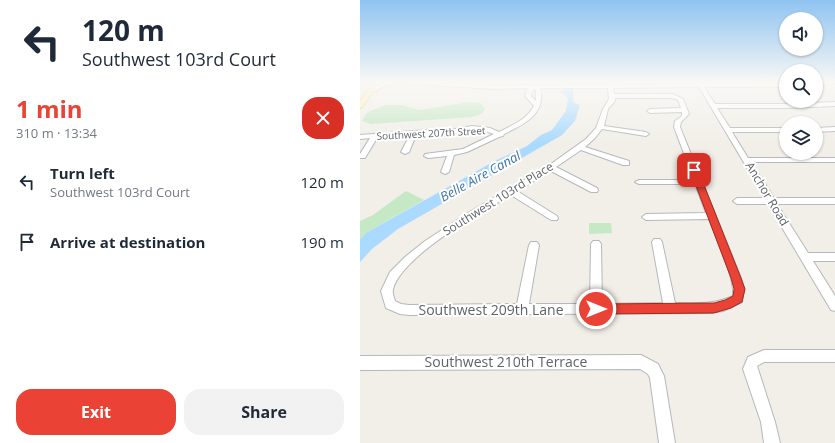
<!DOCTYPE html>
<meta charset="utf-8">
<style>
body{margin:0;font-family:"Open Sans",sans-serif;background:#f2f2f3;color:#1f2937;height:100vh;display:flex;flex-direction:column;font-size:15px;white-space:nowrap}
*{box-sizing:border-box;margin:0}
p{font-size:13px;color:#747a83}
.icon{flex:none;width:22px;height:22px;fill:none;stroke:currentColor;stroke-width:2;stroke-linecap:round;stroke-linejoin:round}
.map{position:relative;flex:1;overflow:hidden}
.panel{display:flex;flex-direction:column;background:#fff;width:360px}
.panel>*{flex:none}
.top-card{background:#fff;color:#1f2937;overflow:hidden}
.tools{position:absolute;left:419px;top:12px;display:grid;gap:8px}
.tools a{display:grid;place-items:center;width:44px;height:44px;border-radius:50%;background:#fff;box-shadow:0 1px 3px #0004;font-size:20px}
.pin{position:absolute;display:grid;place-items:center;width:34px;height:34px;color:#fff;margin:-17px;border-radius:8px;box-shadow:0 2px 6px #0006}
.me{position:absolute;width:44px;margin:-22px;rotate:90deg;stroke-linejoin:round;filter:drop-shadow(0 0 3px #0008)}
.turn{display:flex;align-items:center;gap:14px;height:84px;padding:0 16px;font-size:18px}
.turn .icon{width:52px;height:52px;stroke-width:2.5}
.turn b{display:block;font-size:28px;line-height:34px}
.round{display:grid;place-items:center;flex:none;width:42px;height:42px;border-radius:16px;background:#f2f2f3}
.head{display:flex;align-items:center;justify-content:space-between;height:68px;padding:0 16px}
h1{font-size:24px;font-weight:700;line-height:30px;color:#ea4335}
.action{display:flex;gap:8px;margin-top:auto;padding:8px 16px}
.action a{flex:1;height:46px;border-radius:16px;background:#ea4335;color:#fff;font-size:16px;font-weight:700;line-height:46px;text-align:center}
.action a+a{background:#f2f2f3;color:#1f2937}
ul{padding:0;list-style:none}
li{display:flex;align-items:center;gap:12px;height:60px;padding:0 16px}
li div{flex:1}
li b{display:block;font-size:15px}
li em{font-style:normal}
main{display:flex;flex:1;min-height:0}
.map>svg:first-child{display:block}
</style>
<main>
<section class="panel">
<div class="top-card">
<div class="turn"><svg class="icon" aria-label="left" viewBox="0 0 24 24"><path d="M17 20v-9H6M10 6l-5 5 5 5"/></svg><div><b>120 m</b>Southwest 103rd Court</div></div>
</div>
<div class="head"><div><h1>1 min</h1><p>310 m · 13:34</p></div><a class="round" style="background:#d93025;color:#fff"><svg class="icon" aria-label="close" viewBox="0 0 24 24"><path d="M6 6l12 12M18 6L6 18"/></svg></a></div>
<ul>
<li><svg class="icon" aria-label="left" viewBox="0 0 24 24"><path d="M17 20v-9H6M10 6l-5 5 5 5"/></svg><div><b>Turn left</b><p>Southwest 103rd Court</p></div><em>120 m</em></li>
<li><svg class="icon" aria-label="arrive" viewBox="0 0 24 24"><path d="M6 21V4h12l-3 4 3 4H6"/></svg><div><b>Arrive at destination</b></div><em>190 m</em></li>
</ul>
<div class="action"><a>Exit</a><a>Share</a></div>
</section>
<div class="map">
<svg width="475" height="443" viewBox="0 0 475 443">
<rect width="100%" height="100%" fill="#f1efe8"/>
<g fill="#c5e8c5">
<polygon points="110,102 121,103 125,110 121,114 112,117 11,124 2,121 6,114 10,111 26,105 42,105 59,110"/>
<polygon points="46,191 64,200 6,233 0,239 0,221 13,215"/>
<polygon points="229,223 251,223 252,233 229,234"/>
</g>
<path fill="#aadaff" d="M205,82h11c-3,5 -4,14 -2,21l6,2 -5,16 -13,14 -164,94 -26,20 -12,13v-23l6,-6 127,-71 34,-16 14,-11 11,-5 14,-19 2,-13 -8,-6 2,-2 8,-2z"/>
<g fill="none" stroke-linecap="round" stroke-linejoin="round">
<g stroke="#b5b8bc" stroke-width="2">
<g id="minor">
<path d="M27,82h49l59,3 202,-1v-2h4l1,2 84,-1v4h-82l11,17h75l45,-2v4l-45,2h-73l13,20h56v4h-54l16,26h87v4h-84l23,36h61v6h-58l31,49h27v8h-22l22,35v15l-4,-1 -63,-106h-31l-4,-3 4,-3h28l-66,-111 -86,1 1,6h59l10,5 6,15 -8,8 -1,5 61,151 3,11 -2,13 -19,9 -15,2 -299,2 -9,-1 -14,-6 -5,-17 9,-19 15,-15 20,-16 43,-28 83,-49 35,-25 10,-11 7,-19 6,-10 -1,-11h-68c7,26 -17,37 -36,46l-1,2 -4,1 -32,15 -13,3 -5,17 -4,2 -4,-2 6,-16 -19,2 -4,-2 1,-2 38,-5 31,-15c-17,-7 -32,-1 -49,1 -10,1 -19,-1 -29,0l-7,17 -4,2 -4,-2 9,-17 -33,3 -12,20h-5v-4l10,-16 -10,1v-4l68,-5 16,1 28,-5 18,2 9,4c14,-7 27,-12 35,-26l-9,-10 3,-8 -33,1 -98,-6 -13,3 -11,6 -5,-1 12,-7zM174,89l2,1v11l-5,-5zM255,98h57l6,2 3,8 -31,1 -3,2 3,2 32,-1v4l-7,5 -1,6 20,53h-55l-4,2 4,2h56l11,29 -60,1 -4,3 4,3 63,-1c7,19 26,58 24,77 -19,9 -38,7 -58,7l-13,-61 -2,-3h-6l-2,3 11,61 -61,1 -1,-60 -2,-3h-6l-2,3 -1,60h-61l10,-59 -2,-3h-6l-2,3 -12,59 -108,1 -8,-1 -6,-3c-1,-4 -3,-8 -2,-12 9,-33 88,-77 118,-94l40,25h6l1,-2 -1,-2 -40,-25 34,-20 40,21h6l1,-2 -1,-2 -41,-21 25,-17 42,15h6v-4l-44,-14 10,-9 7,-9 44,7 3,-2 -3,-2 -42,-6 4,-17 7,-8z"/>
<polygon points="456,82 475,82 475,83 456,86"/>
<polygon points="475,127 475,131 456,132 456,128"/>
<polygon points="404,350 475,350 475,362 404,362 397,366 415,422 420,443 404,443 401,422 383,369 388,357"/>
<polygon points="281,355 298,364 304,376 315,443 299,443 290,378 288,374 280,369 0,370 0,356"/>
</g>
</g>
<g stroke="#f2c960" stroke-width="2">
<polygon id="major" points="14,82 20,82 2,107 0,108 0,101"/>
</g>
<use href="#minor" fill="#fff" fill-rule="evenodd"/>
<use href="#major" fill="#fff2af" fill-rule="evenodd"/>
</g>
<linearGradient id="sky" x2="0" y2="1"><stop stop-color="#8fc3f1"/><stop offset="0.57" stop-color="#f9f8f5"/><stop offset="1" stop-color="#f9f8f5" stop-opacity="0"/></linearGradient>
<rect width="475" height="144" fill="url(#sky)"/>
<polygon fill="#ea4335" stroke="#982c22" points="334,167 338,170 381,278 385,289 382,302 371,308 354,313 236,314 232,313 230,309 232,305 236,304 354,303 365,300 373,296 374,289 371,278 330,170"/>
<g text-anchor="middle" stroke-width="4" stroke-linejoin="round" paint-order="stroke">
<g font-size="10" fill="#5f6368" stroke="#fff">
<text transform="translate(71 133) rotate(-3)" y="4">Southwest 207th Street</text>
</g>
<g font-size="12" fill="#5f6368" stroke="#fff">
<text transform="translate(407 194) rotate(59)" y="4">Anchor Road</text>
<text transform="translate(138 199) rotate(-32)" y="4">Southwest 103rd Place</text>
</g>
<g font-size="13" font-style="italic" fill="#4174aa" stroke="#fff">
<text transform="translate(120 176) rotate(-29)" y="5">Belle Aire Canal</text>
</g>
<g font-size="14" fill="#5f6368" stroke="#fff">
<text x="131" y="315">Southwest 209th Lane</text>
<text x="146" y="367">Southwest 210th Terrace</text>
</g>
</g>
</svg>
<div class="tools">
<a><svg class="icon" aria-label="sound" viewBox="0 0 24 24"><path d="M4 9h4l5-4v14l-5-4H4zM17 9q2 3 0 6"/></svg></a>
<a><svg class="icon" aria-label="search" viewBox="0 0 24 24"><circle cx="10" cy="10" r="6"/><path d="M15 15l6 6"/></svg></a>
<a><svg class="icon" aria-label="layers" viewBox="0 0 24 24"><path d="M12 4l9 5-9 5-9-5zM3 14l9 5 9-5"/></svg></a>
</div>
<div class="pin" style="left:334px;top:170px;background:#d93025"><svg class="icon" aria-label="arrive" viewBox="0 0 24 24"><path d="M6 21V4h12l-3 4 3 4H6"/></svg></div>
<svg class="me" style="left:236px;top:309px" viewBox="-20 -20 40 40"><circle r="17" fill="#ea4335" stroke="#fff" stroke-width="3"/><path d="M0-11L8 9 0 5-8 9z" fill="#fff"/></svg>
</div>
</main>
